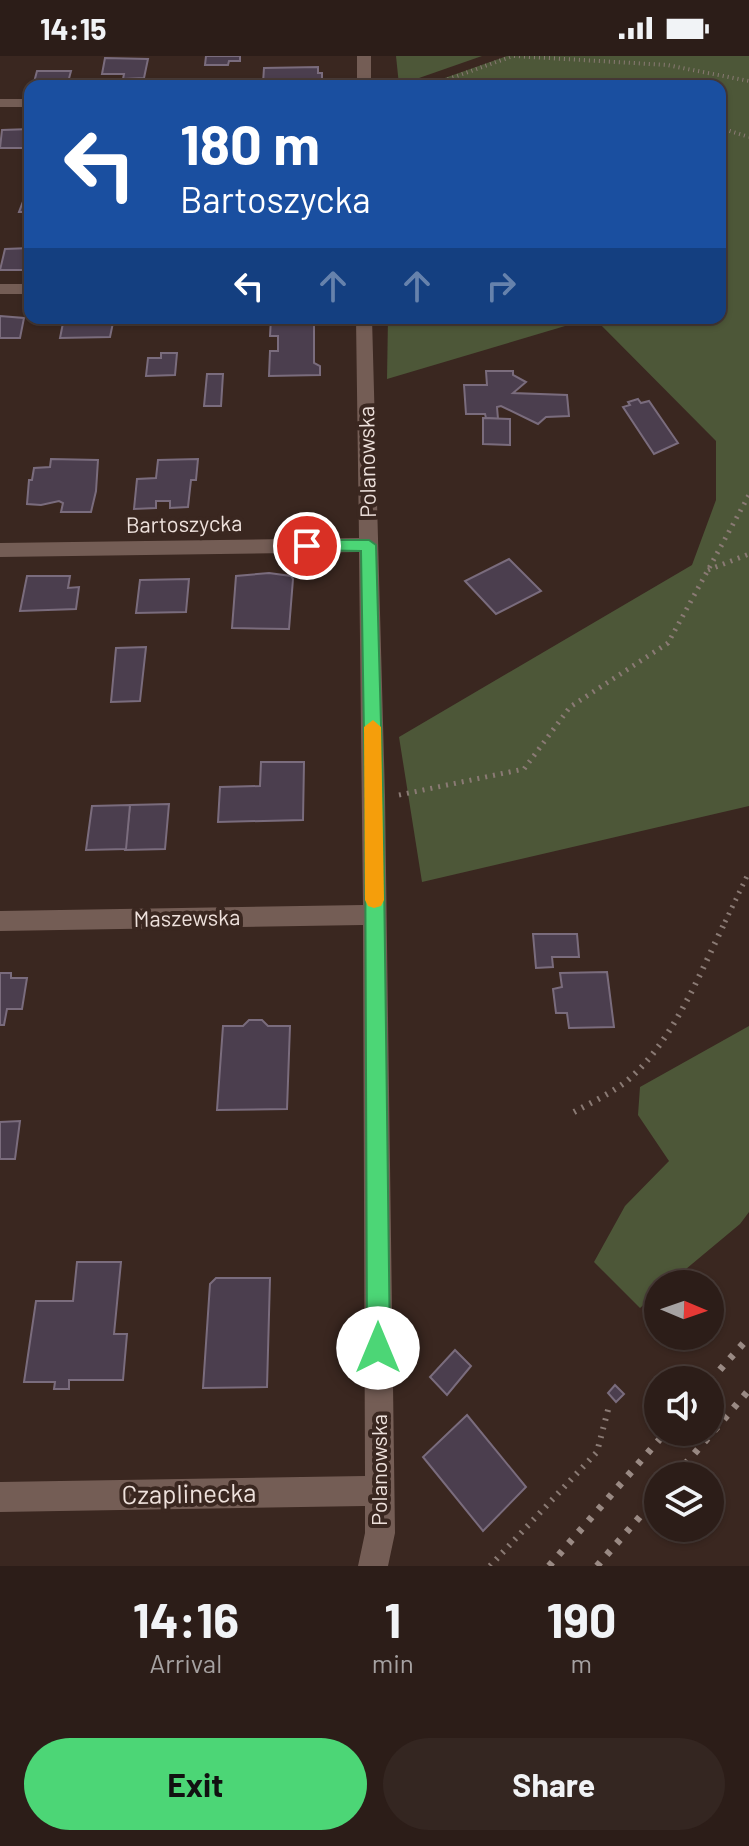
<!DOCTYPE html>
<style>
body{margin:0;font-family:Barlow,sans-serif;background:#342621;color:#f1f3f6;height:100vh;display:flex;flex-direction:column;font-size:30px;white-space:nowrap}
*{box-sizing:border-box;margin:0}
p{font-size:26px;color:#a6a2a2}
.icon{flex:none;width:44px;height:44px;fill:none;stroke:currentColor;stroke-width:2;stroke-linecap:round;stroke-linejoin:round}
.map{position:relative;height:1510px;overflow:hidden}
.panel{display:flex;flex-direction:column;background:#2c1d18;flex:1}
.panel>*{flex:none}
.top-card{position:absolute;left:24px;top:24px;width:702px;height:244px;border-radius:16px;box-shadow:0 2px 6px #0004,0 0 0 2px #483b37;background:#1a4fa0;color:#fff;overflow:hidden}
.needle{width:52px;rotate:92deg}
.buttons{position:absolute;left:644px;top:1214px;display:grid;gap:16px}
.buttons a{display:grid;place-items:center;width:80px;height:80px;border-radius:50%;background:#2c1d18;box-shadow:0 2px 6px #0004,0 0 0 2px #483b37;font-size:40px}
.pin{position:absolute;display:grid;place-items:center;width:68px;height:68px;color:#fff;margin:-34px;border:4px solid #fff;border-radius:50%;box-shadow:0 2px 8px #0007}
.me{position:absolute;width:88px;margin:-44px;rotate:0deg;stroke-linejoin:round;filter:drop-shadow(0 0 6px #0008)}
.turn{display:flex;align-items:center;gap:28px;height:168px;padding:0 24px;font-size:36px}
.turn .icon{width:104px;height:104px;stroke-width:2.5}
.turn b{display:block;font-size:56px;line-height:68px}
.lanes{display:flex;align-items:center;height:76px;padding:0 24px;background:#0003;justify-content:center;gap:40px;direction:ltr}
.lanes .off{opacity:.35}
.eta{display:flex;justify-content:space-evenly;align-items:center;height:136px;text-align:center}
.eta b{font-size:48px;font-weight:700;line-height:56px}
.action{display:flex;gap:16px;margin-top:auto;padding:16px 24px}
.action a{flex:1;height:92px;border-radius:48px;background:#4cd676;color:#111;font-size:32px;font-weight:700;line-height:92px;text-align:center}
.action a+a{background:#342621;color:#f1f3f6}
.status{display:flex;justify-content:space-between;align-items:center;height:56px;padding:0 40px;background:#2c1d18;direction:ltr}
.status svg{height:22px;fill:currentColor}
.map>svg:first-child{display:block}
</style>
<div class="status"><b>14:15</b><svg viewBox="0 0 49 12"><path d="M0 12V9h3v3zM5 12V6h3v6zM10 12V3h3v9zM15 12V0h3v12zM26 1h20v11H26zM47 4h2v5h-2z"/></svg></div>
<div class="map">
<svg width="749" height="1510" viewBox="0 0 749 1510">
<rect width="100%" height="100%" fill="#3a2720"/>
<g fill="#4d5738">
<polygon points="396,0 482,0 399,29"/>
<polygon points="507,0 749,0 749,750 422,826 399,681 692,509 716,444 716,385 594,262 720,262 720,30 422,30"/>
<polygon points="388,262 592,262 387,323"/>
<polygon points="749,970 749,1156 740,1168 668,1228 658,1228 658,1236 640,1252 594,1206 625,1150 669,1105 638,1059 640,1031"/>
</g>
<g fill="#4b3e4e" stroke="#7a6c7d" stroke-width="2">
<polygon points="206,0 240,0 240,5 229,5 228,9 205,9"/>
<polygon points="105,2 148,3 144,22 123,23 124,18 102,18"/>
<polygon points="318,11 318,17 322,17 322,29 263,27 264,12"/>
<polygon points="37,15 71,15 67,30 33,30"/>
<polygon points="30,73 28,92 0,92 2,74"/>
<polygon points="27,135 30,135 30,156 19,156"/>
<polygon points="30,192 30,208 25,208 24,214 0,214 5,193"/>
<polygon points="0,260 24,262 20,282 0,282"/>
<polygon points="64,262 114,262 110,281 60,282"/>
<polygon points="271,262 320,262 314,268 314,307 320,310 320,319 269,320 270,295 278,295 278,280 270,280"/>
<polygon points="161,297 177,297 175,319 146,320 148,302 161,302"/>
<polygon points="486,315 513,315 513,319 526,326 513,337 567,339 569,360 546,361 538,368 501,350 497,351 498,363 486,362 485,358 466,358 464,329 487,329"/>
<polygon points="207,318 223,318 221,350 204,350"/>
<polygon points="638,343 641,347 649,345 678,387 654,398 623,351 630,349 628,346"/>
<polygon points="483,362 510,363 510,389 483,388"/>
<polygon points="51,403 98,404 96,435 91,456 61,456 63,447 59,445 41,449 27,448 29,424 32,424 34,412 50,411"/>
<polygon points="198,403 196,424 191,424 188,451 170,452 170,445 156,445 156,452 134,453 137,423 156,422 158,404"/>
<polygon points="509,503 541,535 496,558 465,525"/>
<polygon points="269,517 291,520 293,523 289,573 232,572 236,520"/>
<polygon points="27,520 70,520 68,532 79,531 76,553 20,555"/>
<polygon points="189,523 186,556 136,557 140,524"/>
<polygon points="146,591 140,645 111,646 116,592"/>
<polygon points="261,706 304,706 303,764 218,766 220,731 260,730"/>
<polygon points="169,748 165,793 125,794 130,749"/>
<polygon points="130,749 126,793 86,794 92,750"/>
<polygon points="533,878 577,878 579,901 552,901 553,911 536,912"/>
<polygon points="607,916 614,971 569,972 567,957 556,957 553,933 562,931 560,917"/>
<polygon points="0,917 11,917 11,922 27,922 22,953 7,953 4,969 0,969"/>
<polygon points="249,964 262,964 268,970 290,970 287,1053 217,1054 223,970 243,970"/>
<polygon points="20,1065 15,1103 0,1103 0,1066"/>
<polygon points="77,1206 121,1206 114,1278 127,1278 123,1324 69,1324 69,1333 54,1333 55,1326 24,1326 36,1245 73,1245"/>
<polygon points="216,1222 270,1222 267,1331 203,1332 210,1228"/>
<polygon points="455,1294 471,1310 447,1339 430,1321"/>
<polygon points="615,1329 624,1338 616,1346 608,1337"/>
<polygon points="467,1359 526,1431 483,1475 423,1401"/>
</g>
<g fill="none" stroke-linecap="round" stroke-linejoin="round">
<g stroke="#8a7a74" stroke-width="4" stroke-dasharray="1 4" stroke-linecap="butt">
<polyline points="514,0 667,9 749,25"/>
<polyline points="429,30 513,0"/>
<polyline points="720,72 749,81"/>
</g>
<g stroke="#8a7a74" stroke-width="5" stroke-dasharray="2 6" stroke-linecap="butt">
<polyline points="708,514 749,498"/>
<polyline points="399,739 524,713 570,651 668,587 749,439"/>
<polyline points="725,866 749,816"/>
</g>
<g stroke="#8a7a74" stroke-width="6" stroke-dasharray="2 7" stroke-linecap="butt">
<path d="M574,1056c18,-10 38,-19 54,-32 46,-40 72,-107 98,-160"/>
<polyline points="490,1510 597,1396 609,1350"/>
</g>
<g fill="#745d55" fill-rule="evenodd">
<rect x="357" y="0" width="14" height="30"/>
<rect x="0" y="43" width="30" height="8"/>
<rect x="0" y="228" width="30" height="10"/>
<polygon points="356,262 372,262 385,740 395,1477 388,1510 358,1510 365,1477 365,1450 0,1456 0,1426 365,1420 363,869 0,875 0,855 363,849 359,496 0,501 0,487 359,482"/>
</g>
<g stroke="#9a8a84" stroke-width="7" stroke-dasharray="5 10" stroke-linecap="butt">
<polyline points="710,1325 749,1281"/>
<polyline points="675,1420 749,1334"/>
<polyline points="549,1510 666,1376"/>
<polyline points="597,1510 658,1440"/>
</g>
</g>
<polygon fill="#4cd676" stroke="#318b4d" stroke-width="2" points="307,484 369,484 376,489 383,740 390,1292 387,1300 378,1304 370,1300 367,1292 365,740 361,495 302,494 299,490"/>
<polygon fill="#f59e0b" points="373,664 381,671 384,844 381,850 374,852 368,850 365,844 364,671"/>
<g text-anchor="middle" stroke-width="8" stroke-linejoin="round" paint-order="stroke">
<g font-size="22" fill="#eee1dc" stroke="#3a2720">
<text transform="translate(367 406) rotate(-91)" y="8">Polanowska</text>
<text transform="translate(184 468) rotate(-1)" y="8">Bartoszycka</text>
<text transform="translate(187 862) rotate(-1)" y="8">Maszewska</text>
<text transform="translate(379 1414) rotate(-90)" y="8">Polanowska</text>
</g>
<g font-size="26" fill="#eee1dc" stroke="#3a2720">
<text transform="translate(189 1438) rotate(-1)" y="9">Czaplinecka</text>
</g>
</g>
</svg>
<div class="buttons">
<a><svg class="needle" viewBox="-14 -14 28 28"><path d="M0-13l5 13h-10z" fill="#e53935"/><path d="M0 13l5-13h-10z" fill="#a6a2a2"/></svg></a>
<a><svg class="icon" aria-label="sound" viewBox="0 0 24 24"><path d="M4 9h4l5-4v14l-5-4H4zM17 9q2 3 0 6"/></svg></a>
<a><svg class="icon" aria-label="layers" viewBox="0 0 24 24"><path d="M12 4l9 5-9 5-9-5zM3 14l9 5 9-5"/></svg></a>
</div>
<div class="pin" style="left:307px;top:490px;background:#d93025"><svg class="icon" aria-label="arrive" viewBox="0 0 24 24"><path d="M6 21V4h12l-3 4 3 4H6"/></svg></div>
<svg class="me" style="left:378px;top:1292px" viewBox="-20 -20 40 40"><circle r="19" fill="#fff"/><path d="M0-13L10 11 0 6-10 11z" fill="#4cd676"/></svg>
<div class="top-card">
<div class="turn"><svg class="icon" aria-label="left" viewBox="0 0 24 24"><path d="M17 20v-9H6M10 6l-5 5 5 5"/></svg><div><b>180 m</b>Bartoszycka</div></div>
<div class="lanes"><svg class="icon" aria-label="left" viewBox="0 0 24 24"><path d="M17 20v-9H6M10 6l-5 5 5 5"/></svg><svg class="icon off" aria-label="ahead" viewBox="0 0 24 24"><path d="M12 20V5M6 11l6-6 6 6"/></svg><svg class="icon off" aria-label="ahead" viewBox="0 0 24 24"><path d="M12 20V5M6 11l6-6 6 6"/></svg><svg class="icon off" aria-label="right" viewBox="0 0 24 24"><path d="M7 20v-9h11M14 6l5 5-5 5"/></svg></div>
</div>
</div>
<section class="panel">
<div class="eta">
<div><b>14:16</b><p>Arrival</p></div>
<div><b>1</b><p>min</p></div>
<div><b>190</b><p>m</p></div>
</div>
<div class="action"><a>Exit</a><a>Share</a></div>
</section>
